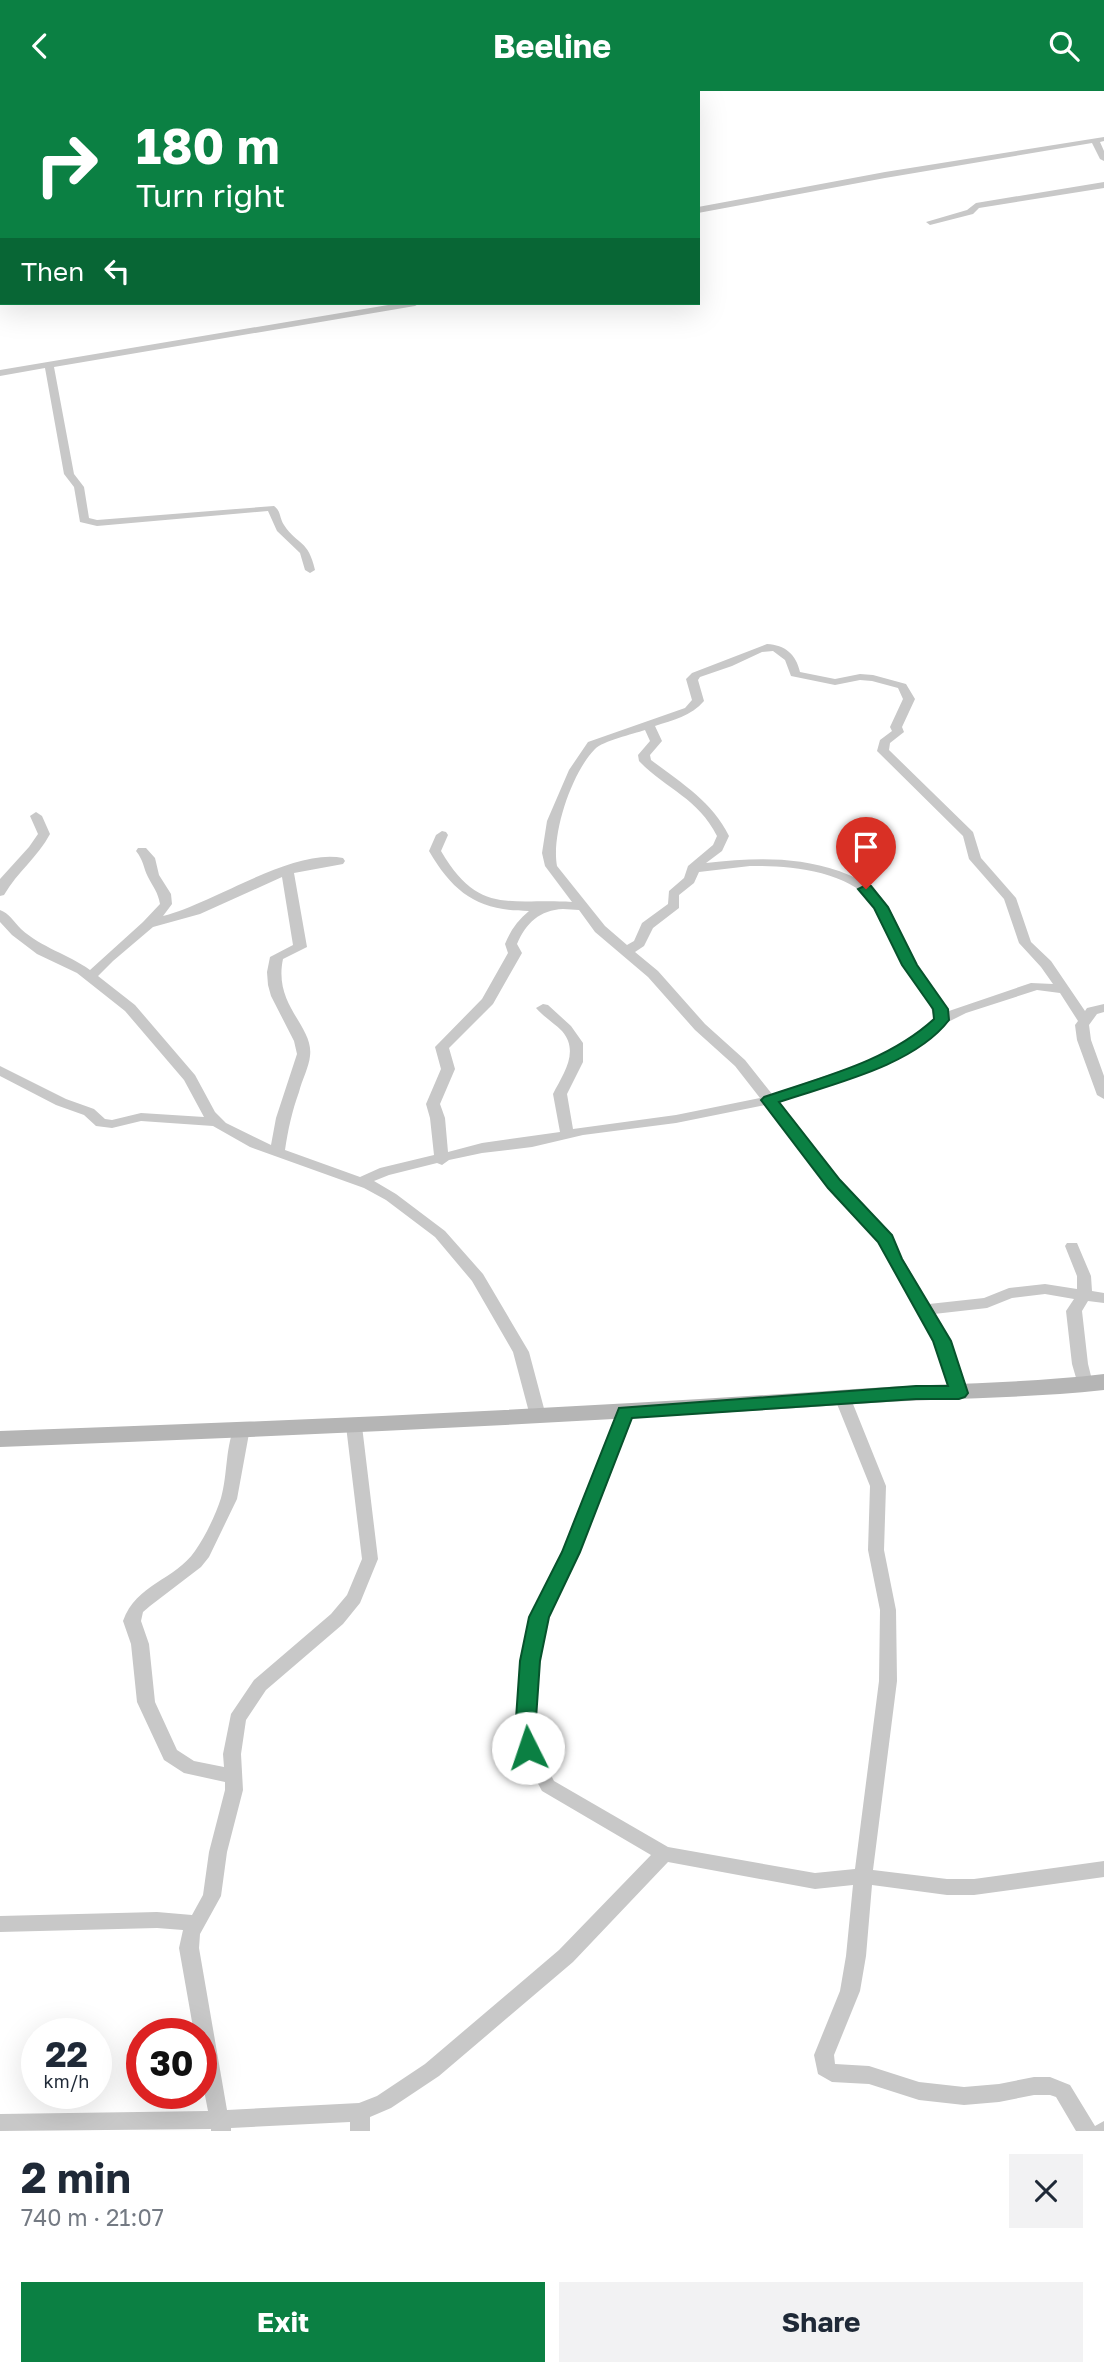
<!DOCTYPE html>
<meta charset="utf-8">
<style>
body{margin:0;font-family:"Golos Text",sans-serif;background:#f2f2f3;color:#1f2937;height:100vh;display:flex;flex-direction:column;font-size:26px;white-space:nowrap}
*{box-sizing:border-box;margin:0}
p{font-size:23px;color:#747a83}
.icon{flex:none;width:38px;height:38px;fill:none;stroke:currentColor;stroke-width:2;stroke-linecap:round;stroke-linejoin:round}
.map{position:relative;height:2040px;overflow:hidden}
.details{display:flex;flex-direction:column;background:#fff;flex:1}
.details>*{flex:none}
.hud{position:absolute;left:0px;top:0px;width:700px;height:214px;box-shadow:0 7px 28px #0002;background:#0b8043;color:#fff;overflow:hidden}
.speed{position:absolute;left:21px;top:1927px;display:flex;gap:14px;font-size:35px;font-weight:700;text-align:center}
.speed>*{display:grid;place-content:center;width:91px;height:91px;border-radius:50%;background:#fff;box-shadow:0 7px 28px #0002;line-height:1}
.speed small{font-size:18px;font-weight:400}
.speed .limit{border:10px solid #d22;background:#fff;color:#111}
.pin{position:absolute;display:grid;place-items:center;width:60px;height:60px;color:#fff;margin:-72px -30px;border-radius:50% 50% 50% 0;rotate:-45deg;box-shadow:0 0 7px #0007}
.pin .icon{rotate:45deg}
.me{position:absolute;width:77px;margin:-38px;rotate:356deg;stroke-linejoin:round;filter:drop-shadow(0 0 5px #0008)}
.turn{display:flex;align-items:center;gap:24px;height:147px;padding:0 21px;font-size:32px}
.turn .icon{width:91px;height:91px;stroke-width:2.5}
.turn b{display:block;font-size:49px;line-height:60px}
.then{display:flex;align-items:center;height:66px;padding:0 21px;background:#0003;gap:14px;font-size:26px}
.round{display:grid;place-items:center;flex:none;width:74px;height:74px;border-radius:0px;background:#f2f2f3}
.headline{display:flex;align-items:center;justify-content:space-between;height:119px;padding:0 21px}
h1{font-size:42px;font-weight:700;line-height:52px}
.button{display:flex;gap:14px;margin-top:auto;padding:14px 21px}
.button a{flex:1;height:80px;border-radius:0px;background:#0b8043;color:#fff;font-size:28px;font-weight:700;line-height:80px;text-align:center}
.button a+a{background:#f2f2f3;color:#1f2937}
header{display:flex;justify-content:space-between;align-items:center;height:91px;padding:0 21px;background:#0b8043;color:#fff;font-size:32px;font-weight:700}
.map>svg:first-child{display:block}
</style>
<header><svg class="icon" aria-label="back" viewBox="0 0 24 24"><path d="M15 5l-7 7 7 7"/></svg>Beeline<svg class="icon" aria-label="search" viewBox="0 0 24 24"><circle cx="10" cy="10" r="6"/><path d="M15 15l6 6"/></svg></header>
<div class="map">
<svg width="1104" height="2040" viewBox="0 0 1104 2040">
<rect width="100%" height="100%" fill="#fff"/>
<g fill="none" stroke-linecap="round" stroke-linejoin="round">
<g fill="#c8c8c8" fill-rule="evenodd">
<polygon points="1104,46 1104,50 1100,51 1104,60 1104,70 1100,68 1092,52 885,87 698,122 698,116 885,81"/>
<polygon points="1104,91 1104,97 979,117 973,123 930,134 926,131 967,119 976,112"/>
<path d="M400,212h20l-5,3 -361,61 20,107 10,13 5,31 8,2 177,-14c7,5 5,11 10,19 14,21 24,14 31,45l-5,3 -5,-3 -5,-17 -23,-22 -9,-20 -171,15 -17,-4 -6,-35 -10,-13 -19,-106 -45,8v-6z"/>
<path d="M767,553c18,1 29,10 33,28l35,7 25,-5 13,1 33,9 9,15 -13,28 2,5 -14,11 -1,7 84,82 8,26 35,40 15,44 20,19 34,50 2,-3 17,-4v8l-7,2 -8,11 2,15 13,36v23l-7,-4 -20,-55 -2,-15 3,-4 -18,-28 -23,-3 -71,23 -20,10 -38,30 -23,12 -107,37 61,79 45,45 45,78 55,-6 25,-10 36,-4 32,5v-13l-12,-30 2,-3h10l14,33 1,15 12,2v10l-16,-2 -6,10 6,53 5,20 -2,4h-12l-7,-24 -6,-53 8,-12 -29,-5 -33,4 -25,10 -53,6 16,27 17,52 -2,4h-12l-19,-56 -61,-109 -44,-45 -64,-82 -89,18 -93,12 -51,12 -50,6 -33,7 -7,5 -5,-2 -48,12 -15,6 22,13 49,37 38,43 46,78 17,64 -2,4h-12l-2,-4 -17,-64 -41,-71 -37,-44 -49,-37 -22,-12 -114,-41 -37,-21 -72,-5 -29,7 -16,-2 -12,-11 -28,-10 -56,-29v-10l66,33 28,10 11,10 7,1 29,-7 63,4 -20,-37 -59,-69 -48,-38 -40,-19 -25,-19 -12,-13v-12c9,3 14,12 21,19 21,19 47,25 69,41l53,-48 17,-18c-2,-12 -7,-17 -12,-27 -5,-10 -4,-16 -12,-26l2,-3h8l9,10 4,17 12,19 1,10 -9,12c52,-13 129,-68 180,-58l2,3 -2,3 -49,9 13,74 -24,12c-10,47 31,67 27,97 -1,11 -8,24 -11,36 -7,19 -11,38 -14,58l75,27 20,-9 54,-13 -4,-37 -4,-14 15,-35 -6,-22 47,-48 26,-46 -3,-9c5,-13 13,-24 24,-33 -50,0 -75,-17 -100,-60l7,-16 6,-4 4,1 2,3 -7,16c38,65 69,47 131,51l-27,-36 -3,-13 5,-32 22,-51 19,-28 97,-34 7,-8 -6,-21 6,-6zM773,560l12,9 6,16 44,9 25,-5 12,1 26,7 5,11 -13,28 2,4 -12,9 -3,11 86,85 6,23 35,40 15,44 22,24 12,17 -22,-1 -85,29c-7,-20 -23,-35 -33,-55 -12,-21 -19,-48 -37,-65 -9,-10 -24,-16 -37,-21 -45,-15 -86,-13 -133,-8l16,-12 7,-15c-17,-35 -48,-53 -78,-76l-1,-5 12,-14 -7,-15c18,-6 36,-10 49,-25l-6,-21 2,-3 32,-11 30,-14zM645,639l5,11 -12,14 1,6c27,28 59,37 78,75l-4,9 -25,21 -4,12 -15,13 -1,13 -26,19 -8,18 -7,4 -22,-19 -48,-60c-6,-32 15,-94 38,-117 8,-8 38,-15 50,-19zM750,775c36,-1 96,4 121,35 14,18 20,42 32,62 10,19 27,33 31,56l-36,28 -23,12 -103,35 -27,-34 -40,-36 -47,-53 -23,-19 9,-6 9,-18 26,-20v-13l15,-12 5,-11zM282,786l11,68 -23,12 -3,15 1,13 3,11 23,45 3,13 -21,64 -5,27 -45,-22 -11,-11 -20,-37 -60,-70 -37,-29 15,-15 40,-34 47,-13zM563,818l16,1 16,22 53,45 47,53 40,36 25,32 -84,17 -103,14 -6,-35 16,-32v-19l-12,-17 -23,-21 -5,-1 -7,4c8,9 18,15 26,23 18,21 1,43 -9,63l7,38 -78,11 -34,9 -3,-34 -5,-14 15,-35 -6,-21 44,-44 29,-51 -5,-9c9,-21 23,-34 46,-35z"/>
<path d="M36,721l6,4 8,18c-12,23 -32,37 -46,61l-4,1v-17l29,-32 9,-13 -8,-18z"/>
<path d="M843,1302l6,2 2,4 35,87 -2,64 12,60 1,71 -24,189 74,9h27l130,-18v16l-130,18h-27l-75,-10 -6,71 -6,35 -26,64 1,9 34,2 50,16 45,5 35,-3 35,-7h16l20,8 25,41 9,-5v10h-28l-20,-34 -6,-2h-16l-35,7 -35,3 -45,-5 -50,-16 -37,-2 -14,-8 -4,-19 26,-64 6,-35 7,-71 -38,4 -147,-27 -95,100 -134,114 -48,32 -21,9v14h-20v-9l-119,6v3h-20v-2l-211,2v-17l208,-3 -7,-36v-42h-7l-15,-85 4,-18 -26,-2 -157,4v-16l157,-4 35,3 11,-20 6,-43 16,-62v-8l-41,-9 -20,-13 -27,-58 -6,-58 -8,-23c13,-37 52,-41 72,-70 10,-14 21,-37 26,-53 7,-24 4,-53 15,-74h12l2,4 -13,71 -28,58 -8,10 -51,39 -7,6 -2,9 8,23 6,58 22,48 17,11 30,6 -1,-13 8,-40 23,-34 77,-66 16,-19 15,-36 -16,-133 2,-4h12l2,4 16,133 -18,44 -17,21 -77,66 -20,30 -5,34 2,36 -16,62 -6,44 -21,38 -1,14 28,162 132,-7 18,-7 48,-32 134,-114 92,-95 -109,-64 -23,-43 -3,-15 5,-72 9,-44 33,-65 57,-144h12l2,4 -55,140 -31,65 -9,44 -5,72 3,15 17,33 114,66 147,26 40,-4 24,-188 1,-71 -12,-60 2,-64 -35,-87 2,-4z"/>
</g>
<path fill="#b5b5b5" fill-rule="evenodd" d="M1104,1283v16c-83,9 -166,8 -249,14 -285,20 -570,32 -855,43v-16c285,-10 570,-22 855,-42 83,-6 166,-5 249,-15z"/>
</g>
<path fill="#0b8043" stroke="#07532c" stroke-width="2" d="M866,794l5,1 17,21 29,58 31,44 1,11c-35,46 -117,64 -170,82l61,78 52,55 10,24 49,82 17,52 -3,4 -6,2h-43l-284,19 -52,134 -31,65 -9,44 -5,72 3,15 -3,6 -7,2 -7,-2 -6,-21 5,-72 9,-44 33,-65 57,-144 297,-22h32l-15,-45 -55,-99 -50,-54 -67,-88 3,-3c58,-20 123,-35 170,-78l-1,-10 -31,-44 -28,-57 -16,-19z"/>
</svg>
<div class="speed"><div>22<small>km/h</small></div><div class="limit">30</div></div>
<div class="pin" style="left:866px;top:798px;background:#d93025"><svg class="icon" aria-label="arrive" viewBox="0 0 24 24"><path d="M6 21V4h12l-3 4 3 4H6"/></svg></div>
<svg class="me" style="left:528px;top:1657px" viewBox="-20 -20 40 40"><circle r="19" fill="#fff"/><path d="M0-13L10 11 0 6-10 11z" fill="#0b8043"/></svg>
<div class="hud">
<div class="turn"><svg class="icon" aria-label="right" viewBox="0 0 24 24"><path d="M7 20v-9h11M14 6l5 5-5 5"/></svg><div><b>180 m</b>Turn right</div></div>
<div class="then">Then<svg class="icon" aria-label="left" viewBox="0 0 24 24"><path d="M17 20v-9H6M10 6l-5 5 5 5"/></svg></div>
</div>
</div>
<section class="details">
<div class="headline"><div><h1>2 min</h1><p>740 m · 21:07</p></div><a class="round"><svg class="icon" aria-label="close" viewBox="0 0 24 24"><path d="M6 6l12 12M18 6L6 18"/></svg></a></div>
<div class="button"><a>Exit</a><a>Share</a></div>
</section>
